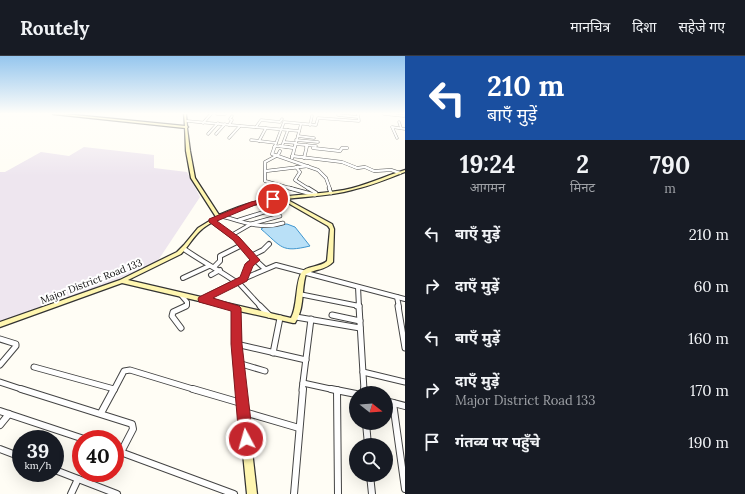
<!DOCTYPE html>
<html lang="hi">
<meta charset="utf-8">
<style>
body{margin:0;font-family:Lora,"Noto Sans Devanagari",serif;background:#242831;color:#f1f3f6;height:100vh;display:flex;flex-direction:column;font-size:15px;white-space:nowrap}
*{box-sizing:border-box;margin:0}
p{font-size:13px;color:#9ea1a6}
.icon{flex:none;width:22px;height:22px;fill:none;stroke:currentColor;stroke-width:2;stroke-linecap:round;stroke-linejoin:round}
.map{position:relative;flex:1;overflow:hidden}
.panel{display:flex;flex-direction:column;background:#171b24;width:340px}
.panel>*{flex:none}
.top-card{background:#1a4fa0;color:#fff;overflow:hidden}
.needle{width:26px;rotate:107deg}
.controls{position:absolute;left:349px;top:330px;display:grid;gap:8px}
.controls a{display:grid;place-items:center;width:44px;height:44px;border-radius:50%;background:#171b24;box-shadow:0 4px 16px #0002;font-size:20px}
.speed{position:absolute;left:12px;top:374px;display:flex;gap:8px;font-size:20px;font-weight:700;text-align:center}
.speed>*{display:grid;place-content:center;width:52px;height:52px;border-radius:50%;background:#171b24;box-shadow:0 4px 16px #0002;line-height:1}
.speed small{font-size:10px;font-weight:400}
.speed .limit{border:6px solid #d22;background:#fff;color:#111}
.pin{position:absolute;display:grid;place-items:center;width:34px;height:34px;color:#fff;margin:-17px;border:2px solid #fff;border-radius:50%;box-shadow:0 1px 4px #0007}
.me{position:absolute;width:44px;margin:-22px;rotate:354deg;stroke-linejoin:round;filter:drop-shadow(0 0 3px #0008)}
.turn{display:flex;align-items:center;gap:14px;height:84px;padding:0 16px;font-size:18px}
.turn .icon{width:52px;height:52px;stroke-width:2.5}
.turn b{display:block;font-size:28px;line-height:34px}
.eta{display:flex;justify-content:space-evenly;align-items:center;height:68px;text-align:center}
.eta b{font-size:24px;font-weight:800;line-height:28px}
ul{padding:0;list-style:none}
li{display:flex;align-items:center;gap:12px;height:52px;padding:0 16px}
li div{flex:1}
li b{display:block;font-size:15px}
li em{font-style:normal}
header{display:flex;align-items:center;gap:24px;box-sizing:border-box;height:56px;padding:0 20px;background:#171b24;border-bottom:1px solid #363941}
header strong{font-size:19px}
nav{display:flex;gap:22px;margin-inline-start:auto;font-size:14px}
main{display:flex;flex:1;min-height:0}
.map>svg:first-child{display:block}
</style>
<header>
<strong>Routely</strong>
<nav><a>मानचित्र</a><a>दिशा</a><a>सहेजे गए</a></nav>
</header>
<main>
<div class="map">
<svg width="405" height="438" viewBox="0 0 405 438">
<rect width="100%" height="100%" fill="#fffdf5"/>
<polygon fill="#eee6ef" points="84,91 154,99 154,112 187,116 200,141 157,206 116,224 0,268 0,116 5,116 41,96 69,100"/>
<path fill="#b9e0f7" stroke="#3f96cf" d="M287,168l8,3 15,19c-29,7 -28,1 -49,-17l5,-3z"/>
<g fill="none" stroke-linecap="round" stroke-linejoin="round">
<g stroke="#444" stroke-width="3">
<g id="street-far5">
<polyline points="217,58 225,58"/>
<polyline points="384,58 404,60"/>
<polyline points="338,59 358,61"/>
<polyline points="187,65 299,75"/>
<polyline points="399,66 401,72"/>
<polyline points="203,67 211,58"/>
<polyline points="229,69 232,64 230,63 232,60"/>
<polyline points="310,69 312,60"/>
<polyline points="256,71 261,64 280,66 282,63"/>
<polyline points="208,78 218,67"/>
<polyline points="216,78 225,68"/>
<polyline points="298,80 314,82"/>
<polyline points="229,82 240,70"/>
<polyline points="397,82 392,71 405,73"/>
<polyline points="251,84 276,87"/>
<polyline points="296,84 318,86"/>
<polyline points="259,85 266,72"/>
<polyline points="284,86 296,87"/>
<polyline points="295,88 316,90"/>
<polyline points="282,90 288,74"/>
<polyline points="274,91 275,90"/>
<polyline points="289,91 275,90 284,66 316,69 318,62 359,65 358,58"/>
<polyline points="295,91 301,68"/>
<polyline points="306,91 307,89"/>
</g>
</g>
<g stroke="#444" stroke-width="3.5">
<g id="street-far4">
<polyline points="275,90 272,98 318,114 326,122 330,133"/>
<polyline points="280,90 294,92"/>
<polyline points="313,92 340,95 342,92 347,92"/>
<polyline points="280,95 278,99 265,106 265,125 293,133"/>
<polyline points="292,100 342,106 357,112 365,111 374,115 391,114 400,117"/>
<polyline points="292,102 295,90"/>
<polyline points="304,102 307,90"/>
<polyline points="296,111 300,116 295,124 309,133"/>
<polyline points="266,115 308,110"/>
</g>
</g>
<g stroke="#444" stroke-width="4.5">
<g id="street-far3">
<polyline points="289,132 315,139"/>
<polyline points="308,132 316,137"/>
<polyline points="329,132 331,137"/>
<polyline points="263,135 273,137"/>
<polyline points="273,143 274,135 284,134"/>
<path d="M222,160c20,6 40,14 61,7"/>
<polyline points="239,164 274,153"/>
<polyline points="211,165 238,185"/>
<polyline points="232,179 251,168 280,160"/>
</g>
</g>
<g stroke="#444" stroke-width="6">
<g id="street-far2">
<polyline points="238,184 251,200"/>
<path d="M184,193c17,12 35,21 52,33"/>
<polyline points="214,211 220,205 220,200 242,189"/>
<polyline points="265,213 251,200 263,194 269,188"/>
<polyline points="211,219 220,214"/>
<polyline points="183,222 209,210"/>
<polyline points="243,223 249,208 255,204"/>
<polyline points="238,226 261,251"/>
<polyline points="358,231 359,251"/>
<polyline points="299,238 359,250"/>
<polyline points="181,239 187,246 187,249 184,251"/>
<polyline points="397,241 399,251"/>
<polyline points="202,243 236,226 276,209 405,243"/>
</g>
</g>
<g stroke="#444" stroke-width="7">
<g id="street-far1">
<polyline points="260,250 269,259"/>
<polyline points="357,250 359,250"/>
<polyline points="359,250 364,334"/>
<polyline points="398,250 405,292"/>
<polyline points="332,259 360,265"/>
<polyline points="296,261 360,272"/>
<polyline points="181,272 172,260 173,256 186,250"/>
<polyline points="0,283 16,288 16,290 0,309"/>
<polyline points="236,288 306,304"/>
<polyline points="273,297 280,262"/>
<polyline points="238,307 265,315"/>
<polyline points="34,311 114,333"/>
<polyline points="363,316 405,326"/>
<polyline points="0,326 24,334"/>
<polyline points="303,327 335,334"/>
<polyline points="114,334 124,315 130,314 196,334"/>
<polyline points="302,334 311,263"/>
</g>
</g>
<g stroke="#444" stroke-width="8">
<g id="street">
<polyline points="21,333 132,368 133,373 121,396"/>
<polyline points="193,333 241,347"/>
<polyline points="331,333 356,338"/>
<polyline points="364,333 364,337"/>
<polyline points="337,334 338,438"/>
<polyline points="386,345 405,350"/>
<polyline points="393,347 405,433"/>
<polyline points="0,355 84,383"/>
<polyline points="244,356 299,372"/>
<polyline points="101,357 114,333"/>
<polyline points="366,367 368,389"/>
<polyline points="0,369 9,358"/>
<polyline points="0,393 21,401"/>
<polyline points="115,394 234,438"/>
<polyline points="55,414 117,438"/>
<polyline points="370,419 372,438"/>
<polyline points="71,438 78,423"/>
<polyline points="294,438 303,333"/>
</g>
</g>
<g stroke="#333" stroke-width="2.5">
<path id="secondary" d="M64,58l121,12 -1,-12h2l1,12 1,1 -1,1 3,23 5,27 24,37c13,-6 26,-11 40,-14 28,-7 57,-6 85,-11 21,-4 41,-14 61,-20v2c-18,7 -35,14 -53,18 -22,6 -44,6 -66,9l46,25 2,5 -1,33c-7,8 -18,7 -27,12 -5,16 -1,34 -11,49h-2l-54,-12 3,52 15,131h-10l-13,-131 -1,-54 -111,-26 -122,44v-5l120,-42 57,-28 7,-7 14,-17 18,-11 -25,-39 -5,-27 -1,-23 -132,-14zM281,143l47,27 2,3 -3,32c-6,6 -21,5 -25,11 -7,9 -4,34 -11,46l-163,-38 53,-26c7,-7 12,-17 20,-24 4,-4 10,-7 15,-10 21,-11 42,-18 65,-21z"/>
</g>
<use href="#street-far5" stroke="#fff" stroke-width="2"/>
<use href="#street-far4" stroke="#fff" stroke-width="2.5"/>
<use href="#street-far3" stroke="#fff" stroke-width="3"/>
<use href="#street-far2" stroke="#fff" stroke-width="4"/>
<use href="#street-far1" stroke="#fff" stroke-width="5"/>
<use href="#street" stroke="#fff" stroke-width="6"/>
<use href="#secondary" fill="#fff6b0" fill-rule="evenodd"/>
</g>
<linearGradient id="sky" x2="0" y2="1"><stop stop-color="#95c6ee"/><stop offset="0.48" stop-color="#fffefa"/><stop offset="1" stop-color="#fffefa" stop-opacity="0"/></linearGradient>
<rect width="405" height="120" fill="url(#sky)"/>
<polygon fill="#c4262e" stroke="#7f191e" points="273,141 275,142 275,145 255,149 217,165 239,181 260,204 253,210 247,225 213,242 239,250 241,252 242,288 253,383 251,388 246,390 241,388 239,383 231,288 231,255 199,246 198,243 199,241 240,221 245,208 250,204 233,184 209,166 209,163 251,146"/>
<g text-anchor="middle" stroke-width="4" stroke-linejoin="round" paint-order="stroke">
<g font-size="10" fill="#111" stroke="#fff">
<text transform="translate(91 225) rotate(-21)" y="4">Major District Road 133</text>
</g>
</g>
</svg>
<div class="controls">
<a><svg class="needle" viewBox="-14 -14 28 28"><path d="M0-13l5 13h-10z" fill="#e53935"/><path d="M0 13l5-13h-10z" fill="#9ea1a6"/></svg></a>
<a><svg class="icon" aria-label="search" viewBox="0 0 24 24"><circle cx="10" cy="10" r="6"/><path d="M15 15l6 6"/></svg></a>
</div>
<div class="speed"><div>39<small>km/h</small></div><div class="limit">40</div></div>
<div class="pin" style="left:273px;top:143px;background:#d93025"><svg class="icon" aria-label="arrive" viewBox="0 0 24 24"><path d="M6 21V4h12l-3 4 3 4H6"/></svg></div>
<svg class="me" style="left:246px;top:383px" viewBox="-20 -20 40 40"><circle r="17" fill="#c4262e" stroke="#fff" stroke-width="3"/><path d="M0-11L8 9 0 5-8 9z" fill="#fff"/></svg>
</div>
<section class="panel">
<div class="top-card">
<div class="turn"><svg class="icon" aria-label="left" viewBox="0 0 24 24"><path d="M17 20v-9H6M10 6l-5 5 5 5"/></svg><div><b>210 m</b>बाएँ मुड़ें</div></div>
</div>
<div class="eta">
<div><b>19:24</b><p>आगमन</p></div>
<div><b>2</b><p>मिनट</p></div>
<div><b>790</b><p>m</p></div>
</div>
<ul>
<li><svg class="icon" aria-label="left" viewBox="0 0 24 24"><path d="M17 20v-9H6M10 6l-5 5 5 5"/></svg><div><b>बाएँ मुड़ें</b></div><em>210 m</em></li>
<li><svg class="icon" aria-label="right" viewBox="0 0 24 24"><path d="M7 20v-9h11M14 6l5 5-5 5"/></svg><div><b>दाएँ मुड़ें</b></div><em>60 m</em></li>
<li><svg class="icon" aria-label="left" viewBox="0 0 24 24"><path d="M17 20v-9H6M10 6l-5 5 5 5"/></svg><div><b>बाएँ मुड़ें</b></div><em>160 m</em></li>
<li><svg class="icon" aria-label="right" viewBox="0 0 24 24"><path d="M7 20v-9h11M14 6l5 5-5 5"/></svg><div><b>दाएँ मुड़ें</b><p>Major District Road 133</p></div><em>170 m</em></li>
<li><svg class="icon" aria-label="arrive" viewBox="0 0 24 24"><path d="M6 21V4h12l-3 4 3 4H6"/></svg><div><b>गंतव्य पर पहुँचे</b></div><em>190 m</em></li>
</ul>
</section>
</main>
